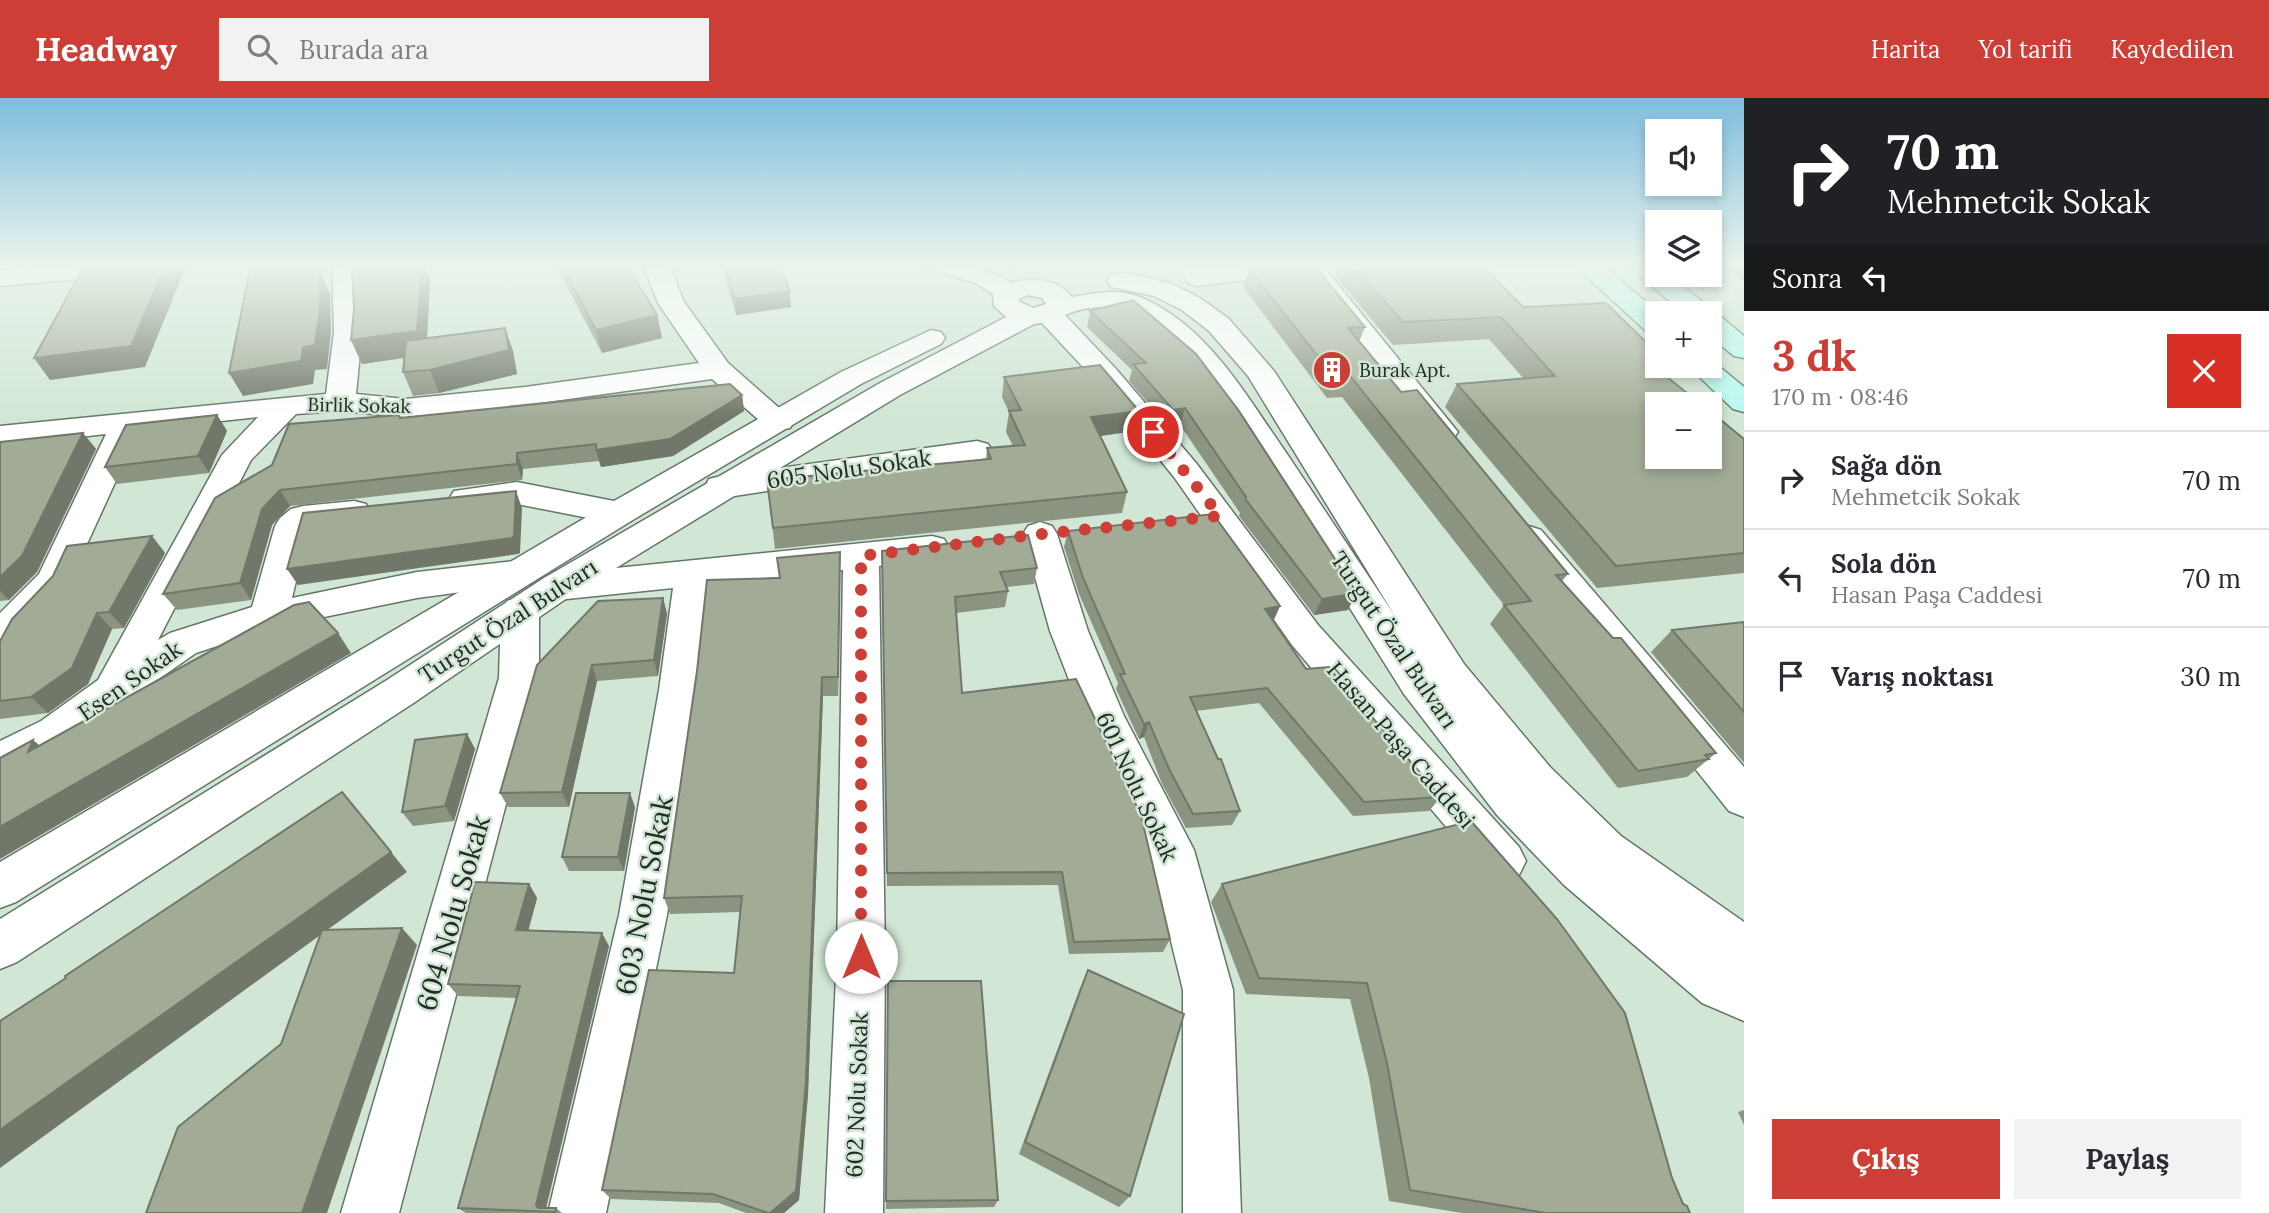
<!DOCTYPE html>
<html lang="tr">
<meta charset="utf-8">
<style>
body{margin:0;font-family:Lora,serif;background:#f2f2f3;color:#2b2b33;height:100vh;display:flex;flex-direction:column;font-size:26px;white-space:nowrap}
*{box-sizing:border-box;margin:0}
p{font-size:23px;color:#7c7c81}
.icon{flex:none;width:38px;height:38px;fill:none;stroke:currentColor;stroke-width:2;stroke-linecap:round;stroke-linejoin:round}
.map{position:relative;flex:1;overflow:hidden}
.side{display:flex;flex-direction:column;background:#fff;width:525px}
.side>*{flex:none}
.top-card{background:#202124;color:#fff;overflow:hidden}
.fabs{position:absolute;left:1645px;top:21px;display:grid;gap:14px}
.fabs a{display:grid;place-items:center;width:77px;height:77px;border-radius:0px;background:#fff;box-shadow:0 4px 10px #0003;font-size:35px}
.pin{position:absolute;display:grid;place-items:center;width:60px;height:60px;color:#fff;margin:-30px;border:4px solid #fff;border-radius:50%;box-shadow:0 2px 7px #0007}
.me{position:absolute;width:77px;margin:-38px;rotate:0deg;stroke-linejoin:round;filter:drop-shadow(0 0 5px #0008)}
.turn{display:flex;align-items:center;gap:24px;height:147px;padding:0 28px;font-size:32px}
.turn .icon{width:91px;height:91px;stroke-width:2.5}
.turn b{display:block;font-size:49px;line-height:60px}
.then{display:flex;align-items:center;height:66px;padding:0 28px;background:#0003;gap:14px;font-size:26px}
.round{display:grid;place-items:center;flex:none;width:74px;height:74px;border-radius:0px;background:#f2f2f3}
.headline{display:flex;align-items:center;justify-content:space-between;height:119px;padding:0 28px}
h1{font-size:42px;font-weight:800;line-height:52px;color:#cd3f36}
.button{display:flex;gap:14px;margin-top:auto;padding:14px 28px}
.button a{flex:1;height:80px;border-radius:0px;background:#cd3f36;color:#fff;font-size:28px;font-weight:800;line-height:80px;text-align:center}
.button a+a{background:#f2f2f3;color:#2b2b33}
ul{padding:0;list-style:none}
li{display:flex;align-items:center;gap:21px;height:98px;padding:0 28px;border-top:2px solid #e1e1e2}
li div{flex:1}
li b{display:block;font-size:26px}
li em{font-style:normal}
header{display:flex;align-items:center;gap:42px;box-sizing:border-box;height:98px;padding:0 35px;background:#cd3f36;color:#fff}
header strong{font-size:33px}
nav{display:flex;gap:38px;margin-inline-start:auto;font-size:24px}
.search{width:490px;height:63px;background:#f2f2f3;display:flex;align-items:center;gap:18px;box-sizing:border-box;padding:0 24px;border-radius:0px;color:#7c7c81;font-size:26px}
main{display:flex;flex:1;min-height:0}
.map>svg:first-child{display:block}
</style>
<header>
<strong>Headway</strong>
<div class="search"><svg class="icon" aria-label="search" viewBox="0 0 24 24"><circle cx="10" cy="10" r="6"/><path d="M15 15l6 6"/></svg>Burada ara</div>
<nav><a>Harita</a><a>Yol tarifi</a><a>Kaydedilen</a></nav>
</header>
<main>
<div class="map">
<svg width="1744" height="1115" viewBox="0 0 1744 1115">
<rect width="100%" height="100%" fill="#d1e6d5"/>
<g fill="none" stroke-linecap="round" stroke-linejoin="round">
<g stroke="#647668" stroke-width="3">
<g id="minor">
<polygon points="332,166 358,166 362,234 356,296 405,301 525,289 699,265 658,205 643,166 669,166 684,204 728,265 794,323 790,330 779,332 768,330 712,281 525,307 405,319 340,313 296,316 251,362 158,542 170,535 252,509 275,428 280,420 291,411 303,408 354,403 366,406 371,414 366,422 312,429 308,433 292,500 417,474 515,463 528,467 533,476 528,485 417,500 324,519 244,539 196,555 127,603 71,647 0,680 0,643 41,623 98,582 222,357 258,319 139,332 66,492 13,549 0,553 0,515 39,476 106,336 0,348 0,328 326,296 334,234"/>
<polygon points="1175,166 1201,166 1204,171 1250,166 1321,166 1458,334 1453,341 1442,344 1431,341 1302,175 1197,188 1188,185"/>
<polygon points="1417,167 1418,166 1601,167 1597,172 1588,175 1430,175 1421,172"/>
<polygon points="977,343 988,346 993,353 988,360 721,400 709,397 705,389 709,381 721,378"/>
<polygon points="517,384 619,404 631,407 636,415 631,423 619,426 517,406 466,412 454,409 449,401 454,393"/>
<polygon points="1040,424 1052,428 1057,436 1088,533 1124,618 1194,752 1233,892 1241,1115 1183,1115 1183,892 1149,754 1084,620 1050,533 1023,436 1028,428"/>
<polygon points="1529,428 1541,432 1744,669 1744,719 1729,713 1517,448 1512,440 1517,432"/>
<polygon points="932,438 944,441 949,450 944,459 879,468 885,858 883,1115 825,1115 837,858 843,472 710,486 699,592 667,817 606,1115 548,1115 619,817 659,592 673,490 557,502 544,498 539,489 544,480 557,476"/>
<polygon points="520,499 533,503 539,513 539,580 399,1115 341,1115 499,580 501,513 507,503"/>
</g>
</g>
<g stroke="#647668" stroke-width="3">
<g id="tertiary">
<polygon points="69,166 170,166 166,171 157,174 0,188 0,172"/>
<path d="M924,166c35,0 57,1 88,19 19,-7 47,-4 60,14 23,-4 46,-9 68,0 67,28 105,97 145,154 37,55 73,110 110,165l-147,-240 -39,-45 -27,-21 -28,-14 -43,-9 -4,-6 4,-6 9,-2 18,2 34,9 28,14 29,21 45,52 190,293 86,103 71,69 123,86v99l-42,-18 -138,-118 -67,-70 -93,-121 -199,-316c-38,-42 -78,-90 -140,-63l51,54 80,94 122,162 201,222 7,14 -7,14 -16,7 -16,-7 -195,-230 -118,-168 -78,-96 -54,-58 -8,1 -134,71 -330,201 -155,106 -398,260 -17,7v-50l387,-239 157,-102 336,-195 126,-66 -12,-11 -1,-12 -17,-11 -48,-14zM1028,197l14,3 4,6 -13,4 -13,-6 -1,-3z"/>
<polygon points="931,232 941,234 945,240 941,246 861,286 631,423 16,804 0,810 0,764 607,407 841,274"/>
</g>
</g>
<g stroke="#647668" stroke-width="3">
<g id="secondary">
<polygon points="1573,166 1601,166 1659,215 1657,236 1647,234"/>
<polygon points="1627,166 1656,166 1657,177 1669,177 1709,209 1712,216 1720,218 1744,238 1744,260 1734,258 1710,238 1710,215 1683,215"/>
<polygon points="1710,261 1744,289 1744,314 1733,311 1688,268 1710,268"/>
</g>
</g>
<use href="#minor" fill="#fff" fill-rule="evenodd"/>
<use href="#tertiary" fill="#fff" fill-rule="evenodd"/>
<use href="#secondary" fill="#b6faef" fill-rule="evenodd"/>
</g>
<g fill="#8b9381">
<polygon points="380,166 424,166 430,183 427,240 505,230 513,253 517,276 439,295 413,298 403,274 405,260 362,266 351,242"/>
<polygon points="555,166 626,166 657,217 662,240 602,255"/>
<polygon points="721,166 779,166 791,209 736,217"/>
<polygon points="978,166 1024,166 1023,169 987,171 979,168"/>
<polygon points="1339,166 1480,166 1523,209 1657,268 1669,268 1663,276 1744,341 1744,475 1597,490 1445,309 1457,286 1524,281 1489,241 1393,247 1335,178"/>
<polygon points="1720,166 1744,166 1744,184"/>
<polygon points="1249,171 1365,229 1359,244 1401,294 1568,476 1562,483 1716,655 1687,679 1618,690 1490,526 1504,507 1342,299 1327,300 1243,189"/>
<polygon points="1133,202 1348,512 1314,517 1239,418 1240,415 1180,327 1168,328 1129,283 1132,272 1087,229 1090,213"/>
<polygon points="1004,279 1134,333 1100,338 1127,394 1122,415 775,451 767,382 986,361 987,350 1013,348 1006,334 1009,314 1002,299"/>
<polygon points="742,297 744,313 673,358 601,369 599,363 523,371 522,382 290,408 272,427 251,502 177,512 163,496 215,400 399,317 400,320"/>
<polygon points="217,317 227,333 209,375 117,386 105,369"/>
<polygon points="83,335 96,351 37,474 9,502 0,503 0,344"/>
<polygon points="1068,433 1280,508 1273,523 1306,571 1441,699 1429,713 1353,718 1259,605 1196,613 1240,713 1232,727 1186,730 1162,686 1144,639 1139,641 1116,591 1118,585 1079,496 1064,449"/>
<polygon points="152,438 165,455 124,530 112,531 88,586 48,615 0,621 0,543 53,478"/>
<polygon points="882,469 1037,470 1034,486 1006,489 1008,493 1005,509 956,515 962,595 1170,841 1163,854 1069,856 1058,787 887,788"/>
<polygon points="840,474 838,598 823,598 808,996 799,1102 784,1115 746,1115 719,1105 611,1101 602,1092 734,875 740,814 670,816 664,800"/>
<polygon points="663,500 667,516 658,578 597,583 569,709 508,709 500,695 537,567"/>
<polygon points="1744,524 1744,665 1651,554 1672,532"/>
<polygon points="467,636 475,651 454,723 413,728 402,714"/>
<polygon points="635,709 624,773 569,773 562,759"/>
<polygon points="529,786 537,800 528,833 609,848 546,1110 556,1110 562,1115 466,1115 458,1110 516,900 458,898 448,886"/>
<polygon points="1222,786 1672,1080 1683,1106 1690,1115 1462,1115 1389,1103 1369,980 1350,901 1246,896 1211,804"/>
<polygon points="1088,872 1130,1098 1119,1109 1019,1056 1080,890"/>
<polygon points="888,883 998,1102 994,1109 886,1111"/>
<polygon points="1744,1012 1744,1027 1738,1014"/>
</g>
<g fill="#717869">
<polygon points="166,166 187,166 145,269 50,282 34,260"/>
<polygon points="312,166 323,166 323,181 330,196 331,234 327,271 315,272 313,286 243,298 229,275 311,175"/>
<polygon points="422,166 424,166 430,183 426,256 362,266 351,242"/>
<polygon points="790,193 791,209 736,217 735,201"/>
<polygon points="657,217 662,240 602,255 596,232"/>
<polygon points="505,230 513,253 517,276 439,295 430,272"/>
<polygon points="742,297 744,313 673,358 601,369 596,352"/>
<polygon points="1185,310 1180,327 1168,328 1173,312"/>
<polygon points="1139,313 1134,333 1087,340 1091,319"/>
<polygon points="217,317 227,333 209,375 198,358"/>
<polygon points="83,335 96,351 37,474 9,502 0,493 0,479"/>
<polygon points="517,355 523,371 522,382 517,366"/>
<polygon points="280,392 290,408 272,427 251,502 240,485 262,411"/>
<polygon points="516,393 522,410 520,455 518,456 298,487 287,471"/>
<polygon points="152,438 165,455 124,530 109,514"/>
<polygon points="840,454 840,474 838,598 838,579"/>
<polygon points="1357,495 1348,512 1314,517 1322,501"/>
<polygon points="663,500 667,516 658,578 654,562"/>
<polygon points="1280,508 1273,524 1265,511"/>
<polygon points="97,515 112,531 88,586 48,615 31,599"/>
<polygon points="338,535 351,555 0,761 0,729"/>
<polygon points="592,567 597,583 569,709 562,694"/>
<polygon points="822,579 823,598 808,996 799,1102 784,1115 770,1115"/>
<polygon points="1149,624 1144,639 1139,641 1144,626"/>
<polygon points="467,636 475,651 454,723 445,708"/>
<polygon points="33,642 56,661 28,654"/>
<polygon points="630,695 635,709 624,773 618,759"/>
<polygon points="391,754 407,774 0,1070 0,1032"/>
<polygon points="529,786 537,800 525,845 516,832"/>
<polygon points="402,830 417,847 327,1115 302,1115"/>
<polygon points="602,835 609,848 545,1114 538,1110 536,1107"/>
</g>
<g fill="#a2ab96" stroke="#717869" stroke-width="2">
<polygon points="85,166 166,166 131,248 34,260"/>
<polygon points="251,166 312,166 311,175 320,174 320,211 315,247 303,249 301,263 229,275"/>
<polygon points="380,166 422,166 417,233 351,242 354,211 352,170"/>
<polygon points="561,166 626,166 657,217 596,232"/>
<polygon points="724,166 779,166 790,193 735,201"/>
<polygon points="1272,166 1313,166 1365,229 1348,230 1401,294 1417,292 1568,476 1556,477 1613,540 1621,540 1716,655 1705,657 1709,661 1638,673 1504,507 1531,503 1351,279 1336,281 1249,171"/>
<polygon points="1352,166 1480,166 1523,209 1606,205 1657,255 1657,267 1653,268 1701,306 1657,306 1657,359 1710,359 1710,313 1744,341 1744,455 1616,468 1457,286 1555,278 1501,219 1403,224"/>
<polygon points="1133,202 1196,256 1239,313 1357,495 1322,501 1246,402 1246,399 1185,310 1173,312 1133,266 1146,265 1090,213"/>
<polygon points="505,230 509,252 430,272 403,274 406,243"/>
<polygon points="1100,267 1139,313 1091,319 1127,394 773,430 767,382 991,361 987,350 1025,347 1009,313 1021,312 1004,279"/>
<polygon points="730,286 742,297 670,341 596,352 596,346 517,355 517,366 280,392 262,411 240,485 163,496 215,400 272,367 289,326 399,317 400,320"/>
<polygon points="217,317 198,358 105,369 126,327"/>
<polygon points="83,335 22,458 0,479 0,344"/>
<polygon points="516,393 514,438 512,440 287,471 303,415"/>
<polygon points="1213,416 1280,508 1265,511 1306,571 1329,569 1441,699 1364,704 1267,590 1190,599 1218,661 1221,661 1240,713 1193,716 1169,671 1149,624 1144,626 1120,576 1125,576 1083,480 1068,433"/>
<polygon points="1028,437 1037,470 1000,474 1008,493 955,499 962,595 1076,581 1141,717 1170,841 1074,844 1062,774 887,775 882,453"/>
<polygon points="152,438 109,514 97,515 72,570 31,599 0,603 0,543 12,521 53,478 67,448"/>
<polygon points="840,454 838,579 822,579 806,983 796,1093 770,1115 768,1115 713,1096 602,1092 649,872 734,875 742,798 664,800 697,573 707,482 780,480 777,460"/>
<polygon points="663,500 654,562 592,567 562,694 500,695 537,567 598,503"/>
<polygon points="309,504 338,535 0,729 0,660 33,642 28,654 294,507"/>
<polygon points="1744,524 1744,614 1672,532"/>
<polygon points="467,636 445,708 402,714 415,642"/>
<polygon points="342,694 391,754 0,1032 0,923 66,880 65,878"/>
<polygon points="576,695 630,695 618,759 562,759"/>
<polygon points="1471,723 1557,821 1625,915 1672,1080 1683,1106 1687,1108 1690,1115 1546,1115 1410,1092 1387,965 1367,885 1259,880 1222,786"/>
<polygon points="475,784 529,786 516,832 602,835 536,1107 538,1110 556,1110 555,1114 458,1110 520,888 448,886"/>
<polygon points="402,830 302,1115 146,1115 178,1029 281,946 322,832"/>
<polygon points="1088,872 1184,916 1130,1098 1025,1044"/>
<polygon points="888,883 981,883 998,1102 886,1103"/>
</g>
<linearGradient id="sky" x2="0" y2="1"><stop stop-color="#7ebdde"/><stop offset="0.52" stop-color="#eaf4ec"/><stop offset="1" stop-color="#eaf4ec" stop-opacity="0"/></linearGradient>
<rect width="1744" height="322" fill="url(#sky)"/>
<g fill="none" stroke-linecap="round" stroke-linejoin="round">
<polyline stroke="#cd3f36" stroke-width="12" stroke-dasharray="0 21.6" points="861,859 861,458 1041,436 1220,418 1153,334"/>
</g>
<defs>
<g id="building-disc" transform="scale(2.0125)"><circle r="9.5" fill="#cd3f36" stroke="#d1e6d5"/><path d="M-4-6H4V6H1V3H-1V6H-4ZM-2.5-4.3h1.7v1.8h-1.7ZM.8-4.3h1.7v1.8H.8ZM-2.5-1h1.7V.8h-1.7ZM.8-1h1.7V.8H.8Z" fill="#fff"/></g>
</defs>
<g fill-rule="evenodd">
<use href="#building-disc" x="1332" y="272"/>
</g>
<g text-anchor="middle" stroke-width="5" stroke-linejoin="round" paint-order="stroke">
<g font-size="19" fill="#252c26" stroke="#d1e6d5" text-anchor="start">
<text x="1359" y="279">Burak Apt.</text>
</g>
<g font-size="19" fill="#252c26" stroke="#d1e6d5">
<text transform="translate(359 307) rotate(1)" y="7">Birlik Sokak</text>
</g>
<g font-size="23" fill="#252c26" stroke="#d1e6d5">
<text transform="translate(849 371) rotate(-8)" y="8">605 Nolu Sokak</text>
<text transform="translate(508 523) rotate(-33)" y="8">Turgut Özal Bulvarı</text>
<text transform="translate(1394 542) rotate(56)" y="8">Turgut Özal Bulvarı</text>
<text transform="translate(130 583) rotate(-35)" y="8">Esen Sokak</text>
<text transform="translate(1401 647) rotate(49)" y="8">Hasan Paşa Caddesi</text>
<text transform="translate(1137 689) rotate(65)" y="8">601 Nolu Sokak</text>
<text transform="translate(857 997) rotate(-88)" y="8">602 Nolu Sokak</text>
</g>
<g font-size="28" fill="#252c26" stroke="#d1e6d5">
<text transform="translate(644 797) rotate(-79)" y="10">603 Nolu Sokak</text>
<text transform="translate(453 815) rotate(-74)" y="10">604 Nolu Sokak</text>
</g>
</g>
</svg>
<div class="fabs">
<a><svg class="icon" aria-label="sound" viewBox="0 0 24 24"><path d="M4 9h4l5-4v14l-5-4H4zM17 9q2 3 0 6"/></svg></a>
<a><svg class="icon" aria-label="layers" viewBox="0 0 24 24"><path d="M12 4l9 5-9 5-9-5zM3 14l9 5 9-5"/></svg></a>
<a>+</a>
<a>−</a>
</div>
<div class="pin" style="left:1153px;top:334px;background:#d93025"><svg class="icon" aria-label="arrive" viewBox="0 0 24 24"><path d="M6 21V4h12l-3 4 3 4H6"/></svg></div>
<svg class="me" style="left:861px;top:859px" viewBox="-20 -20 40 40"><circle r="19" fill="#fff"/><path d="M0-13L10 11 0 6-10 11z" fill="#cd3f36"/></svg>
</div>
<section class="side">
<div class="top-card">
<div class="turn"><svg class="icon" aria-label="right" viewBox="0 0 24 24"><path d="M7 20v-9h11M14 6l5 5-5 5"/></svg><div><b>70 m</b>Mehmetcik Sokak</div></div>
<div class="then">Sonra<svg class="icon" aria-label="left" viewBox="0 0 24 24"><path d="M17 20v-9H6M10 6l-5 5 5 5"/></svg></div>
</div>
<div class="headline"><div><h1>3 dk</h1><p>170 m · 08:46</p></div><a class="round" style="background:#d93025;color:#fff"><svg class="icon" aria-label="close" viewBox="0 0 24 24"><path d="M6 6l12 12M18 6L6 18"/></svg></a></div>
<ul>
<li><svg class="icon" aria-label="right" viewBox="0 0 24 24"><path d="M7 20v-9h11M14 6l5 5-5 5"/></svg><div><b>Sağa dön</b><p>Mehmetcik Sokak</p></div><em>70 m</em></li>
<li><svg class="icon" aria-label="left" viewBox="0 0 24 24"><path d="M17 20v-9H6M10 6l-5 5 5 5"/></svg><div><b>Sola dön</b><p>Hasan Paşa Caddesi</p></div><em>70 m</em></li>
<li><svg class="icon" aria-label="arrive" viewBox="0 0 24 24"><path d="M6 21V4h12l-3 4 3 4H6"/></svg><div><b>Varış noktası</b></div><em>30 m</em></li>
</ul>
<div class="button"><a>Çıkış</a><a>Paylaş</a></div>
</section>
</main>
